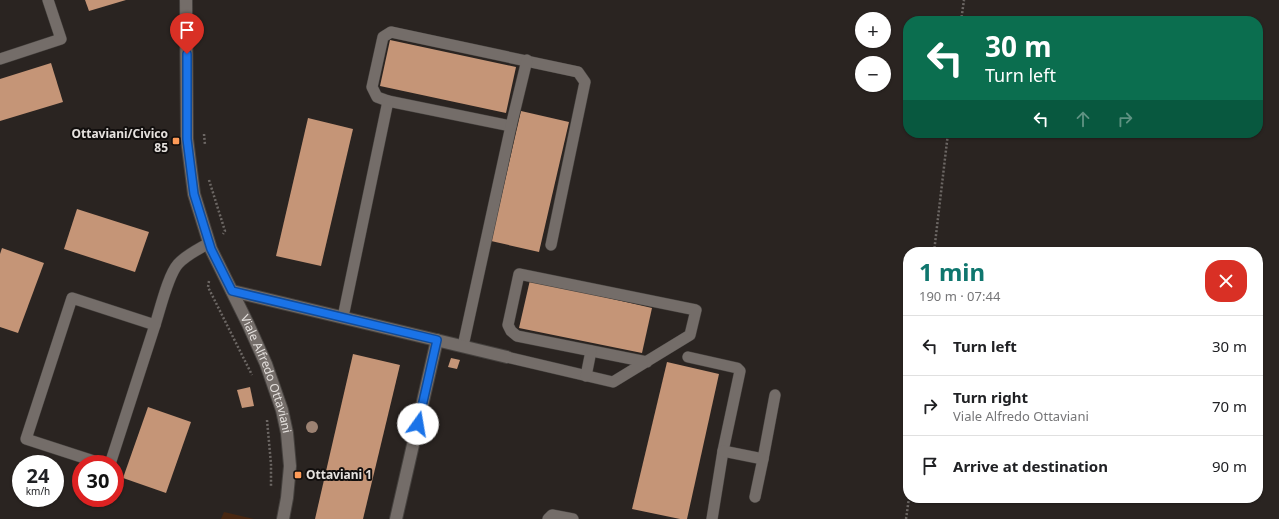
<!DOCTYPE html>
<meta charset="utf-8">
<style>
body{margin:0;font-family:"Noto Sans",sans-serif;background:#f6f6f6;color:#202124;height:100vh;display:flex;flex-direction:column;font-size:15px;white-space:nowrap}
*{box-sizing:border-box;margin:0}
p{font-size:13px;color:#757577}
.icon{flex:none;width:22px;height:22px;fill:none;stroke:currentColor;stroke-width:2;stroke-linecap:round;stroke-linejoin:round}
.map{position:relative;flex:1;overflow:hidden}
.sheet{position:absolute;left:903px;top:247px;width:360px;height:256px;display:flex;flex-direction:column;background:#fff;border-radius:16px;box-shadow:0 1px 3px #0004}
.sheet>*{flex:none}
.hud{position:absolute;left:903px;top:16px;width:360px;height:122px;border-radius:16px;box-shadow:0 1px 3px #0004;background:#0b6e4f;color:#fff;overflow:hidden}
.fabs{position:absolute;left:855px;top:12px;display:grid;gap:8px}
.fabs a{display:grid;place-items:center;width:36px;height:36px;border-radius:50%;background:#fff;box-shadow:0 1px 3px #0004;font-size:20px}
.speed{position:absolute;left:12px;top:455px;display:flex;gap:8px;font-size:20px;font-weight:700;text-align:center}
.speed>*{display:grid;place-content:center;width:52px;height:52px;border-radius:50%;background:#fff;box-shadow:0 1px 3px #0004;line-height:1}
.speed small{font-size:10px;font-weight:400}
.speed .limit{border:6px solid #d22;background:#fff;color:#111}
.pin{position:absolute;display:grid;place-items:center;width:34px;height:34px;color:#fff;margin:-41px -17px;border-radius:50% 50% 50% 0;rotate:-45deg;box-shadow:0 0 4px #0007}
.pin .icon{rotate:45deg}
.me{position:absolute;width:44px;margin:-22px;rotate:13deg;stroke-linejoin:round;filter:drop-shadow(0 0 3px #0008)}
.turn{display:flex;align-items:center;gap:14px;height:84px;padding:0 16px;font-size:18px}
.turn .icon{width:52px;height:52px;stroke-width:2.5}
.turn b{display:block;font-size:28px;line-height:34px}
.lanes{display:flex;align-items:center;height:38px;padding:0 16px;background:#0003;justify-content:center;gap:20px;direction:ltr}
.lanes .off{opacity:.35}
.round{display:grid;place-items:center;flex:none;width:42px;height:42px;border-radius:16px;background:#f6f6f6}
.headline{display:flex;align-items:center;justify-content:space-between;height:68px;padding:0 16px}
h1{font-size:24px;font-weight:700;line-height:30px;color:#0f766e}
ul{padding:0;list-style:none}
li{display:flex;align-items:center;gap:12px;height:60px;padding:0 16px;border-top:1px solid #e0e0e0}
li div{flex:1}
li b{display:block;font-size:15px}
li em{font-style:normal}
.map>svg:first-child{display:block}
</style>
<div class="map">
<svg width="1279" height="519" viewBox="0 0 1279 519">
<rect width="100%" height="100%" fill="#2a2421"/>
<polygon fill="#482711" points="224,512 254,519 221,519"/>
<g fill="#c59577">
<polygon points="85,0 126,0 89,11"/>
<polygon points="390,40 516,67 506,113 380,86"/>
<polygon points="51,63 63,102 0,121 0,79"/>
<polygon points="521,111 569,122 539,252 491,241"/>
<polygon points="308,118 353,129 321,266 276,256"/>
<polygon points="77,209 149,232 135,272 64,249"/>
<polygon points="2,248 44,263 18,333 0,327 0,254"/>
<polygon points="530,280 652,308 642,353 519,328"/>
<polygon points="353,354 400,365 363,519 315,519"/>
<polygon points="451,358 460,360 457,369 448,367"/>
<polygon points="667,362 719,374 687,519 680,519 632,509"/>
<polygon points="250,387 254,406 242,408 237,390"/>
<polygon points="148,407 191,422 166,493 123,478"/>
</g>
<g fill="none" stroke-linecap="round" stroke-linejoin="round">
<g stroke="#45413e" stroke-width="12">
<g id="lane">
<polyline points="0,59 61,39 48,0"/>
<polyline points="388,101 377,97 372,87 383,37 391,32 578,72 585,82 551,245"/>
<polyline points="343,317 388,101 511,126"/>
<path d="M155,325c5,-15 13,-50 23,-61 8,-9 21,-15 31,-21"/>
<polyline points="463,346 511,126 527,60"/>
<polyline points="507,357 613,382 690,335 696,310 519,274 508,325 511,331 517,336 647,362"/>
<polyline points="688,357 737,368 740,371 723,451 712,519"/>
<polyline points="586,376 591,351"/>
<polyline points="723,451 763,459 775,395"/>
<polyline points="103,464 26,439 72,298 155,325 110,464"/>
<polyline points="755,497 763,459"/>
<polyline points="548,519 552,515 573,519"/>
</g>
</g>
<g stroke="#45413e" stroke-width="14">
<g id="street">
<path id="s1" d="M186,0l1,139 7,55 17,55 37,75 18,40 16,46 5,23 3,33 -3,32 -4,21"/>
<polyline points="232,291 507,357"/>
<polyline points="396,519 437,340"/>
</g>
</g>
<g stroke="#6c6764" stroke-width="2.5" stroke-dasharray="2 2" stroke-linecap="butt">
<polyline points="961,21 964,0"/>
<polyline points="204,134 205,145"/>
<polyline points="209,180 225,231 223,234"/>
<polyline points="934,252 948,133"/>
<polyline points="209,281 208,287 252,375"/>
<polyline points="267,420 271,464 271,486"/>
<polyline points="906,519 909,498"/>
</g>
<use href="#lane" stroke="#746d69" stroke-width="11"/>
<use href="#street" stroke="#746d69" stroke-width="12"/>
</g>
<circle fill="#9c8272" cx="312" cy="427" r="6"/>
<g fill="none" stroke-linecap="round" stroke-linejoin="round">
<g stroke="#114b97" stroke-width="10">
<polyline id="route" points="187,54 187,139 194,194 211,249 232,291 437,340 418,424"/>
</g>
<use href="#route" stroke="#1a73e8" stroke-width="7"/>
</g>
<g fill="#fe9b58" stroke="#110e0d" stroke-width="1.5">
<rect x="172" y="137" width="8" height="8" rx="2"/>
<rect x="294" y="471" width="8" height="8" rx="2"/>
</g>
<g text-anchor="middle" stroke-width="4" stroke-linejoin="round" paint-order="stroke">
<g font-size="12" font-weight="bold" fill="#e5e1de" stroke="#110e0d" text-anchor="end">
<text x="168" y="138">Ottaviani/Civico<tspan x="168" dy="14">85</tspan></text>
<text x="306" y="479" text-anchor="start">Ottaviani 1</text>
</g>
<g font-size="12" fill="#e5e1de" stroke="#110e0d">
<text dy="4" stroke="none"><textPath href="#s1" startOffset="389">Viale Alfredo Ottaviani</textPath></text>
</g>
</g>
</svg>
<div class="fabs">
<a>+</a>
<a>−</a>
</div>
<div class="speed"><div>24<small>km/h</small></div><div class="limit">30</div></div>
<div class="pin" style="left:187px;top:54px;background:#d93025"><svg class="icon" aria-label="arrive" viewBox="0 0 24 24"><path d="M6 21V4h12l-3 4 3 4H6"/></svg></div>
<svg class="me" style="left:418px;top:424px" viewBox="-20 -20 40 40"><circle r="19" fill="#fff"/><path d="M0-13L10 11 0 6-10 11z" fill="#1a73e8"/></svg>
<div class="hud">
<div class="turn"><svg class="icon" aria-label="left" viewBox="0 0 24 24"><path d="M17 20v-9H6M10 6l-5 5 5 5"/></svg><div><b>30 m</b>Turn left</div></div>
<div class="lanes"><svg class="icon" aria-label="left" viewBox="0 0 24 24"><path d="M17 20v-9H6M10 6l-5 5 5 5"/></svg><svg class="icon off" aria-label="ahead" viewBox="0 0 24 24"><path d="M12 20V5M6 11l6-6 6 6"/></svg><svg class="icon off" aria-label="right" viewBox="0 0 24 24"><path d="M7 20v-9h11M14 6l5 5-5 5"/></svg></div>
</div>
<section class="sheet">
<div class="headline"><div><h1>1 min</h1><p>190 m · 07:44</p></div><a class="round" style="background:#d93025;color:#fff"><svg class="icon" aria-label="close" viewBox="0 0 24 24"><path d="M6 6l12 12M18 6L6 18"/></svg></a></div>
<ul>
<li><svg class="icon" aria-label="left" viewBox="0 0 24 24"><path d="M17 20v-9H6M10 6l-5 5 5 5"/></svg><div><b>Turn left</b></div><em>30 m</em></li>
<li><svg class="icon" aria-label="right" viewBox="0 0 24 24"><path d="M7 20v-9h11M14 6l5 5-5 5"/></svg><div><b>Turn right</b><p>Viale Alfredo Ottaviani</p></div><em>70 m</em></li>
<li><svg class="icon" aria-label="arrive" viewBox="0 0 24 24"><path d="M6 21V4h12l-3 4 3 4H6"/></svg><div><b>Arrive at destination</b></div><em>90 m</em></li>
</ul>
</section>
</div>
